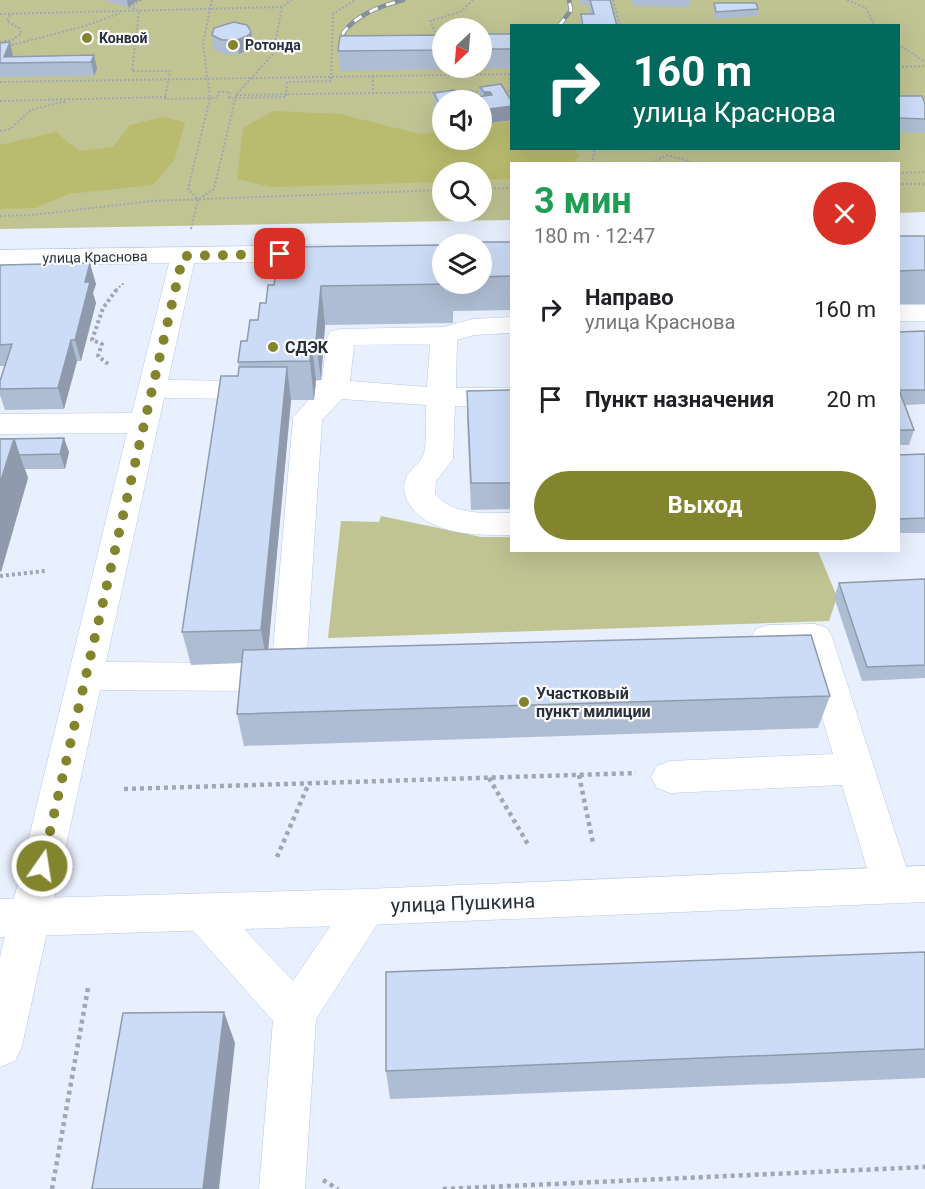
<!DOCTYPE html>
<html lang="ru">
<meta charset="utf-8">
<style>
body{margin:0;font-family:Roboto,sans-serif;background:#f2f2f2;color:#202124;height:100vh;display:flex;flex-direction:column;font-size:22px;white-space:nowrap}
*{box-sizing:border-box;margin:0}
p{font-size:20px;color:#757577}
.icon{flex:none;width:33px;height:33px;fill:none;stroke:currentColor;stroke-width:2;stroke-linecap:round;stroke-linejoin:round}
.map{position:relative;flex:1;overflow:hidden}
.details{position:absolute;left:510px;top:162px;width:390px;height:390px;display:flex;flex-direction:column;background:#fff;border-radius:0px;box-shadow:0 6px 24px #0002}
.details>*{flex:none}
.guide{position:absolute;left:510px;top:24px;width:390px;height:126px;border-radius:0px;box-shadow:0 6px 24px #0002;background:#00695c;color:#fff;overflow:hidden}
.needle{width:39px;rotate:206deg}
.buttons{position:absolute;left:432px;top:18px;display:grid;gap:12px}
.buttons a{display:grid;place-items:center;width:60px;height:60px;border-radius:50%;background:#fff;box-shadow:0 6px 24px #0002;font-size:30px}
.pin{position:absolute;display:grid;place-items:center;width:51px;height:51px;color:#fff;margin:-26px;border-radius:12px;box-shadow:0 3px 9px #0006}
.me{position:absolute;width:66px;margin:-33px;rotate:13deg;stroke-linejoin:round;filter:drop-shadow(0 0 4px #0008)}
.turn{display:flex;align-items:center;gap:21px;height:126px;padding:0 24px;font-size:27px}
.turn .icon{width:78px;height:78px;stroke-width:2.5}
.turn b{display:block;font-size:42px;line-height:51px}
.round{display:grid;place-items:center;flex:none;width:63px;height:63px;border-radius:32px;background:#f2f2f2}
.headline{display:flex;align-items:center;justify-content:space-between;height:102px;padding:0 24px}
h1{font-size:36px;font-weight:700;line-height:45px;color:#1e9e55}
.button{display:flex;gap:12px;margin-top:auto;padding:12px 24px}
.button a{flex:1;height:69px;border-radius:36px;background:#82842e;color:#fff;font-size:24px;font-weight:700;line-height:69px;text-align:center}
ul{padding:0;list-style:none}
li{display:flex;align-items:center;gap:18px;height:90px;padding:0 24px}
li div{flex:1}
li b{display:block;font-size:22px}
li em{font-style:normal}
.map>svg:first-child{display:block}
</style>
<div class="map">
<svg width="925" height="1189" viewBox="0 0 925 1189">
<rect width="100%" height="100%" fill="#e8effd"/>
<g fill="#c0c392" fill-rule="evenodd">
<path d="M0,0h925v212l-26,1 -1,-49h-386l-1,56 -511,9zM512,26h386v122h-386zM442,28h40v40h-40zM442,100h40v40h-40zM442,172h40v40h-40z"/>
<polygon points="381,516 481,537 511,537 512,550 818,551 837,597 829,621 328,638 341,521 379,522"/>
</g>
<g fill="#b9bc6e">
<polygon points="273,111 340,114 420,134 442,131 442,140 482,140 482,125 511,121 512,148 573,149 579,155 574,163 512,164 511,179 482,180 482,172 442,172 442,182 272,187 237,179 243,128"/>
<polygon points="162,117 185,122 175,159 153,185 68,194 36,208 0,209 0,145 56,132 79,151 113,147 130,125"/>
</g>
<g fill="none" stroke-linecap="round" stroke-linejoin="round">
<g stroke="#b6c9e9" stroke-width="1">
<g id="minor">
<path d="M322,245l9,3 4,5 -4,5 -9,3 -128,2 -26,117 78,1 10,2 4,7 -4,7 -10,2 -82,-1 -58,264 149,1 12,-11 6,-2 20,-232 18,-21 -6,-1 -4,-7 4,-7 17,-2 5,-43 4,-6 10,-2 102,-2 30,-8 39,-2v16l-38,2 -17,5 -1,48h56v18h-57l-2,53 -17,22 -1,13c19,22 50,19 77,19v22c-34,0 -77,1 -100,-27 -7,-9 -10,-19 -6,-30 3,-9 14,-14 17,-22 4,-8 3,-40 3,-51l-84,-6 -20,21 -15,233 -5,10 -7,2c-7,13 -18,21 -32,26l-163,-1 -78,356 -7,15 -15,6v-110l127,-524 -127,1v-20l132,-1 37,-150 -169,3v-16zM430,344l-3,43 -77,-6 4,-36z"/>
<rect x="898" y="305" width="27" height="16"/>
<polygon points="815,624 827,628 832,637 912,885 906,898 892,903 878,898 872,885 842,785 670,793 657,788 651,777 657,766 670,761 833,754 802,650 768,651 756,647 751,638 756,629 768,625"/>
<polygon points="366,889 380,894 386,907 380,920 316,1019 305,1189 259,1189 273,1021 189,926 183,913 189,900 203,895 217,900 293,981 352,894"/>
</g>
</g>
<g stroke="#b6c9e9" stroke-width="1">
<polygon id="major" points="925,866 925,902 366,925 0,937 0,899 366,889"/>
</g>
<g stroke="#a0a7b4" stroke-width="2" stroke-dasharray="2 2" stroke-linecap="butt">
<polyline points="141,0 130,7 139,11 132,71 170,71 165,99 218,98 219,92 230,92 229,98 286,97 287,82 331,81 333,14 355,0"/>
<polyline points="613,0 620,26"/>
<polyline points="847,0 866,8 875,26"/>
<polyline points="0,14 282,7"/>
<polyline points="442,35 437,35 430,21 460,12 473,0"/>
<polyline points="0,42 12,40 21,34 19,28 7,21 11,13"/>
<polyline points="898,44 925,62"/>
<polyline points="0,48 85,26 120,13"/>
<polyline points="898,67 925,66"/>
<polyline points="509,74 511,91"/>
<polyline points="373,76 373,93"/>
<polyline points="0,82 512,74"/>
<polyline points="500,91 512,91"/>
<polyline points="452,92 484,91"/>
<polyline points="236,95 445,92"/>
<polyline points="0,101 167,97"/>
<polyline points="0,131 10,129 31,110 66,101"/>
<polyline points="592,164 595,148"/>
<polyline points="648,164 667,155 699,164"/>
<polyline points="898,173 925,172"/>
<polyline points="898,184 925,184"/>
<polyline points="482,189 512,188"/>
<polyline points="199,199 214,189 236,95 273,54 282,7 291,0"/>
<polyline points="0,216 32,215 152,201 442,190"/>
<polyline points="191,229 198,199 188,189 210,98 203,44 212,0"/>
<polyline points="116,290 124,283"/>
</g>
<g stroke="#a0a7b4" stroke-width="4" stroke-dasharray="3 3" stroke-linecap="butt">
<polyline points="108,364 98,356 102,344 92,340 103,308 117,289"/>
<polyline points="0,576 45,571"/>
</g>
<g stroke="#a0a7b4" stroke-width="4.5" stroke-dasharray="4 4" stroke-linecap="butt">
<polyline points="579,775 593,843"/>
<polyline points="489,778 529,846"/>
<polyline points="124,789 636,773"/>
<polyline points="277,857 309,783"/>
<polyline points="323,1180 338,1189"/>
<polyline points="52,1189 88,988"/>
<polyline points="443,1189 925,1167"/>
</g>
<use href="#minor" fill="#fff" fill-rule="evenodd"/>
<use href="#major" fill="#fff" fill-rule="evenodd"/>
<g stroke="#868e9b" stroke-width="4.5">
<g id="rail">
<polyline points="559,26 571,10 569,0"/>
<path d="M356,47l-10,-7 -3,-7c14,-19 38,-27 60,-33"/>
</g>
</g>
<use href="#rail" stroke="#fcfcfc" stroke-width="3" stroke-dasharray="9" stroke-linecap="butt"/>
</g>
<g fill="#afbdd4">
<polygon points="104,0 139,0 128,7"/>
<polygon points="579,0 610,0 617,26 580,26 581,14 589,14 589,5 580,5"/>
<polygon points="632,0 689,0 689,7 633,6"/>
<polygon points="714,3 758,9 757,16 715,19 713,10"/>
<polygon points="251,32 253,45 251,49 239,54 224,54 214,49 212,35"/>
<polygon points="482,34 512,34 512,68 340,71 338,51 442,35 442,68 482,68"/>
<polygon points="10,42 13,57 94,55 97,69 94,76 0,77 0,43"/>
<polygon points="480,87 512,102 512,120 482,124 442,100 442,122 434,107 434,93 458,96 458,99 480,96"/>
<polygon points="898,96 925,104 925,133 898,132"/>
<rect x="898" y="236" width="27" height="68"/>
<polygon points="512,242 512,310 453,311 453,323 325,325 321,380 316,380 314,400 291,400 268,650 830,696 818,728 244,746 237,714 242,663 191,665 182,632 238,376 239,367 238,362 266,303 268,285 482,284 482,244"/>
<polygon points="0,265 96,284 93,293 96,303 81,361 77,361 64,409 5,410 0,395 0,381 5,366 0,366"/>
<polygon points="925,331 925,404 905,405 914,430 909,445 898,445 898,332"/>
<polygon points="512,390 512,509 471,510 467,418 467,391"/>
<polygon points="0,439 69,452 65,469 25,469 28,478 1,572 0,572"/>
<polygon points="925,454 925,533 898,533 898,455"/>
<polygon points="925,580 925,678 862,681 834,597 839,583"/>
<polygon points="925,952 925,1078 390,1099 386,1071"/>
</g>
<g fill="#8f9aac">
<polygon points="127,0 139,0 128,7"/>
<polygon points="251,32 253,45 251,49 239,54 237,40"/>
<polygon points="10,42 13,56 10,63 4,57"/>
<polygon points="94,55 97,69 94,76 91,62"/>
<polygon points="484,92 490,92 490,105 484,106"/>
<polygon points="458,96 458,100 450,100 450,97"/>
<polygon points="512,106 512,120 482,124 482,110"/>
<polygon points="90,263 96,284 93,293 96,303 81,361 75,340 85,282"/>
<polygon points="321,286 325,325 321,380 316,341"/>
<polygon points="71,340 77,361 64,409 58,388"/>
<polygon points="311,341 316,380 314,400 310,361"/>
<polygon points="287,367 291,400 267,663 261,630"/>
<polygon points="64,438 69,452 65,469 60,454"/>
<polygon points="14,439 28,478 1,572 0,570 0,483"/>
<polygon points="224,1012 235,1043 219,1189 203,1189"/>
</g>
<g fill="#ccdcf6" stroke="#8f9aac" stroke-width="1.5">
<polygon points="590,0 610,0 617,26 583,26 581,14 594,14"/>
<polygon points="714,3 756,3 758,9 716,12"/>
<polygon points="234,22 247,25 251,32 249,35 237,40 222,40 212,35 214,28"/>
<rect x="482" y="34" width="30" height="15"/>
<polygon points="442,35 442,50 338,51 340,36"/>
<polygon points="10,42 4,57 94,55 91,62 0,63 0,43"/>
<polygon points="501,84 512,102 512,106 482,110 482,100 442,100 442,109 434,93 454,90 458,96 450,97 452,100 492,95 490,92 484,92 480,87"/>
<polygon points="898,96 922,96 925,104 925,119 898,118"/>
<polygon points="898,236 925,236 925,270 898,271"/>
<polygon points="461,242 512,242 512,276 482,277 482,244 461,244"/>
<polygon points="442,245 442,284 453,284 321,286 316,341 311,341 310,361 238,362 241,341 247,341 250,320 258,320 260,303 266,303 268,285 274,285 279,247"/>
<polygon points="90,263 85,282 90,282 75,340 71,340 58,388 0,389 0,381 12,344 0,345 0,265"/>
<polygon points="925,331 925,390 899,390 914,430 898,430 898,332"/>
<polygon points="239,367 287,367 261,630 182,632 221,376 238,376"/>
<polygon points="512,390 512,483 471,483 467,391"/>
<polygon points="64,438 60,454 19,455 14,439 0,439"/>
<polygon points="0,439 14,439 0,483"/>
<polygon points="925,454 925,518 898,519 898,455"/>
<polygon points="925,579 925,665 867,667 839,583"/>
<polygon points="811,635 830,696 237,714 243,650"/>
<polygon points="925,952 925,1049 386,1071 386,972"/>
<polygon points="224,1012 203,1189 92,1189 123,1013"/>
</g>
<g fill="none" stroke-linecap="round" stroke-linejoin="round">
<polyline stroke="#82842e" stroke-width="10" stroke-dasharray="0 18" points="42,866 183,256 280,254"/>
</g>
<g fill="#82842e" stroke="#fcfcfc" stroke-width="2">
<circle cx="87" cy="38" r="6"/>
<circle cx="233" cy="45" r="6"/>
<circle cx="273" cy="347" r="6"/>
<circle cx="524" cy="702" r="6"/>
</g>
<g text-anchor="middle" stroke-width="4.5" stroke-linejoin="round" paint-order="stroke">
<g font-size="14" font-weight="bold" fill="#272f3b" stroke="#fcfcfc" text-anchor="start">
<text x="99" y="43">Конвой</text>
<text x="245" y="50">Ротонда</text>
</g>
<g font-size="14" fill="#272f3b" stroke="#fcfcfc">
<text transform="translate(95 257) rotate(-1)" y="5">улица Краснова</text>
</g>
<g font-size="16" font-weight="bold" fill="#272f3b" stroke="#fcfcfc" text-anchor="start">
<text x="285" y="353">СДЭК</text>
<text x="536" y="699">Участковый<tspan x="536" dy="18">пункт милиции</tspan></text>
</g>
<g font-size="20" fill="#272f3b" stroke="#fcfcfc">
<text transform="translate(463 903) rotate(-2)" y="7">улица Пушкина</text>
</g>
</g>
</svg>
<div class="buttons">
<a><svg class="needle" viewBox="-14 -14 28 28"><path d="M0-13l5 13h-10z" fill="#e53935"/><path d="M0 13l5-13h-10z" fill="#757577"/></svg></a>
<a><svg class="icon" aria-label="sound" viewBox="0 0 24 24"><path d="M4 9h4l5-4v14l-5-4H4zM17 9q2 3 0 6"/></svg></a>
<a><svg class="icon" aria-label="search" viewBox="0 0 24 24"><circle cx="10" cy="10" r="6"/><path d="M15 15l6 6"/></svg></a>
<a><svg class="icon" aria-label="layers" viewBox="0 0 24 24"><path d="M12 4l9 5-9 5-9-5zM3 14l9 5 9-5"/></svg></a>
</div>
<div class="pin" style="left:280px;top:254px;background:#d93025"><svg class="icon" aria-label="arrive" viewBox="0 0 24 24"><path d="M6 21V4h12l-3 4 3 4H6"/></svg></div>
<svg class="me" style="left:42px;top:866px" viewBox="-20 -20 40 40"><circle r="17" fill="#82842e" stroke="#fff" stroke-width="3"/><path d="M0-11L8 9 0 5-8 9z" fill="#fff"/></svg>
<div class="guide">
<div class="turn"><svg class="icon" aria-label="right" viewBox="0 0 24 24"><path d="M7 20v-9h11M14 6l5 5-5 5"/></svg><div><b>160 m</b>улица Краснова</div></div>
</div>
<section class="details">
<div class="headline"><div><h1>3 мин</h1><p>180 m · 12:47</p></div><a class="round" style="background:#d93025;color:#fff"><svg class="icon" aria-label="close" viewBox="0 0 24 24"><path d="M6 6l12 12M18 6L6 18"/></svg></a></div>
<ul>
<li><svg class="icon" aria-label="right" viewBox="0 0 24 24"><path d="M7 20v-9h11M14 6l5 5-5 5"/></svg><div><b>Направо</b><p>улица Краснова</p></div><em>160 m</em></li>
<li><svg class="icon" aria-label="arrive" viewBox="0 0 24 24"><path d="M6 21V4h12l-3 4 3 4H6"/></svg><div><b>Пункт назначения</b></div><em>20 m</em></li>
</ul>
<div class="button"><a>Выход</a></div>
</section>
</div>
